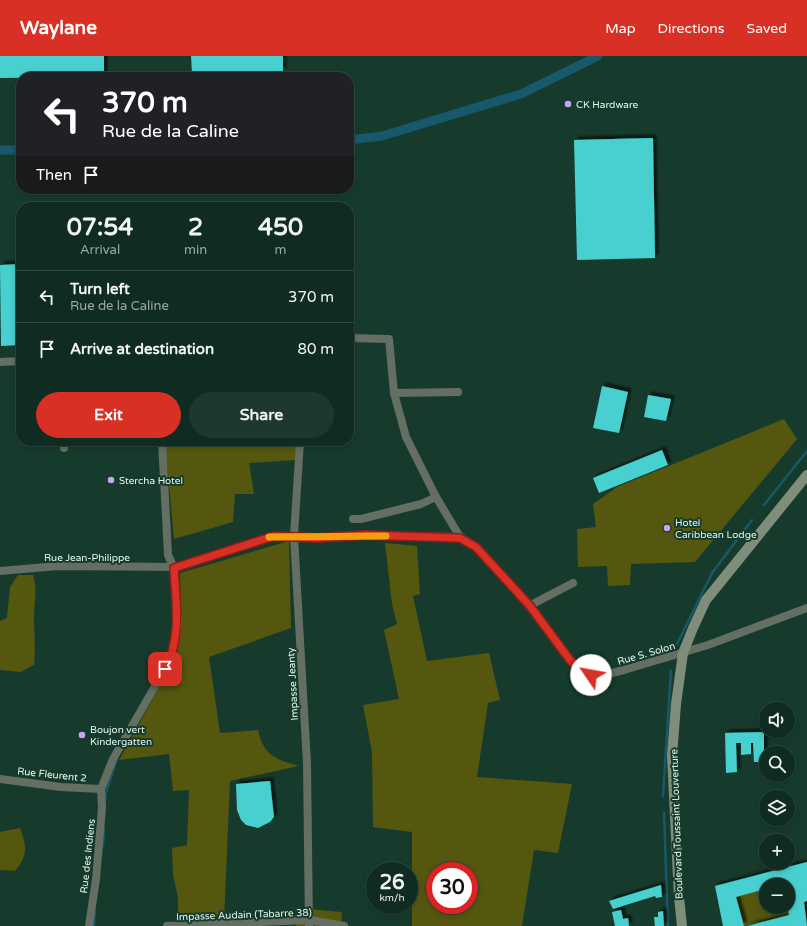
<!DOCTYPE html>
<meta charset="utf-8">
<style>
body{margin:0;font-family:"Varela Round",sans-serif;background:#1e382f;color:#f1f3f6;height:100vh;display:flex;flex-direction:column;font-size:15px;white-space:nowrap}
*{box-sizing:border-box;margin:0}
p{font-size:13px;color:#9ca7a5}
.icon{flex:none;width:22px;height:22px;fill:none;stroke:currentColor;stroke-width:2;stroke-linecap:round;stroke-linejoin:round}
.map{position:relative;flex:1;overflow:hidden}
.drawer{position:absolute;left:16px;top:146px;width:338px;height:244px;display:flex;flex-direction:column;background:#102c22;border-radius:16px;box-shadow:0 2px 6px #0003,0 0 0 1px #304840}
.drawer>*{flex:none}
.hud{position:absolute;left:16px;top:16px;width:338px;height:122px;border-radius:16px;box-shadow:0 2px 6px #0003,0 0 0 1px #304840;background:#202124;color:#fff;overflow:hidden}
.controls{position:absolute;left:759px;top:646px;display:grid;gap:8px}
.controls a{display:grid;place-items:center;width:36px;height:36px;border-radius:50%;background:#102c22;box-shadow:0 2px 6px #0003,0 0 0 1px #304840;font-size:20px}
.speed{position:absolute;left:366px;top:806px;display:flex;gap:8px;font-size:20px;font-weight:700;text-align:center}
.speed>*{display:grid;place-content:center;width:52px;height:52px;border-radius:50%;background:#102c22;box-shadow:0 2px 6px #0003,0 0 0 1px #304840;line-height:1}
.speed small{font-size:10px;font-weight:400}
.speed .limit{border:6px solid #d22;background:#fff;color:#111}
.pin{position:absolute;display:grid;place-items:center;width:34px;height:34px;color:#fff;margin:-17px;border-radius:8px;box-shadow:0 2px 6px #0006}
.me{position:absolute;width:44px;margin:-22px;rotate:303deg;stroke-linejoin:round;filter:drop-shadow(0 0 3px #0008)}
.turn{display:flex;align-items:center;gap:14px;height:84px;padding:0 20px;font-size:18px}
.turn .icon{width:52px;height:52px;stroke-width:2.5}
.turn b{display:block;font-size:28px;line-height:34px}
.then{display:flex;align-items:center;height:38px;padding:0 20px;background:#0003;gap:8px;font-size:15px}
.eta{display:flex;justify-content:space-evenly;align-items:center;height:68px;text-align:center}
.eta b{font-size:24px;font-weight:800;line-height:28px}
.cta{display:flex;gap:8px;margin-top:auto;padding:8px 20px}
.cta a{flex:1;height:46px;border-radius:24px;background:#d93025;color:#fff;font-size:16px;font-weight:800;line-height:46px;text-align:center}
.cta a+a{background:#1e382f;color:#f1f3f6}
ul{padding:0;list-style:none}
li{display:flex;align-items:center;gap:12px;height:52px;padding:0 20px;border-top:1px solid #304840}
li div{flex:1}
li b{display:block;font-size:15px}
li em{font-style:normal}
header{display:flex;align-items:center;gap:24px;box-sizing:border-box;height:56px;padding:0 20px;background:#d93025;color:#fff}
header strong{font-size:19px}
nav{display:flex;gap:22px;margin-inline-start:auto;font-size:14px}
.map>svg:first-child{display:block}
</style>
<header>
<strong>Waylane</strong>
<nav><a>Map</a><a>Directions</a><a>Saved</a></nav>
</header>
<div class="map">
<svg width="807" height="870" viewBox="0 0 807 870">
<defs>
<filter id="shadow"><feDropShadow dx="3.5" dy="-3.5" stdDeviation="1" flood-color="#0009"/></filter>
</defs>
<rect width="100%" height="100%" fill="#163b2d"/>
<g fill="#55570e" fill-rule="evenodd">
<polygon points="784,363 797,383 695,506 631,508 630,529 608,530 607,510 578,511 577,473 596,471 593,448 617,431"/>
<polygon points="165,385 297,385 296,404 249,407 254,438 235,438 233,466 174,483"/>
<path d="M289,485l2,87 -82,29 11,76 38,-3c6,26 17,29 41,36l-69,15 -6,140 -46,2v-26l-5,-22 -1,-27 15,-3 2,-55 -16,1 -4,-37 -50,6 58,-105 4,-39 -1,-43z"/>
<path d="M385,487l32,3 3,48 -7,2 14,65 62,-8 11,47 -12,3 -11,74 95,7 -14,69 -24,-3 -12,76h-110v-94l-39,-5 -1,-75 -9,-47 36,-6 -15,-69 13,-6 -5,-20zM435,815h34v34h-34z"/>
<path d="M18,519h15c5,15 1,27 1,43 0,16 2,31 0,47l-13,7 -21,-2v-49l7,-3 3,-31z"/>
<path d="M20,772c7,19 8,27 -5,43l-15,-1v-38z"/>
<polygon points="766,833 766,851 788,851 789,859 744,870 736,841"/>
<polygon points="296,852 342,856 341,870 296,870"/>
</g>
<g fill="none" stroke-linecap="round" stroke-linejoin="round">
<g stroke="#17586a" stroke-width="2.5">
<polyline points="764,449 807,395"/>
<polyline points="677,588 712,517 752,464"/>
<polyline points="663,740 671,615"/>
<polyline points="105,744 106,736 117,703"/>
<polyline points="664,757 668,870"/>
<polyline points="103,790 104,773"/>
<polyline points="94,869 95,856"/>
</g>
<g stroke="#17586a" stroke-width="9">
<polyline points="349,84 382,80 521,38 598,0"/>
<polyline points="0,94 21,94"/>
</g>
</g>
<g fill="#46d0cf" filter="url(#shadow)">
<polygon points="0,0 104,0 104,21 0,22"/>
<polygon points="191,0 283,0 283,15 192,17"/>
<polygon points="653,82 655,202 577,204 574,84"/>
<polygon points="21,208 21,289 1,290 0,209"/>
<polygon points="602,330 628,336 619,377 593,372"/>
<polygon points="648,339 671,343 666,365 644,361"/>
<polygon points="662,394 668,409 599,437 593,422"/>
<polygon points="764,676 764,706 754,706 753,687 751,687 751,698 741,699 741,687 736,687 737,716 726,717 725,677"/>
<polygon points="270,725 274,761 270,766 258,772 246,769 241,764 237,754 236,728"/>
<polygon points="807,806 807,845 804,846 807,870 747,870 789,859 788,851 788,829 766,829 766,833 736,841 744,870 723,870 715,830"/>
<polygon points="661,829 662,841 656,842 655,840 613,853 609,845"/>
<polygon points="621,854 623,863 628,862 629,870 615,870 612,856"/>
<polygon points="663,855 664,870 655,870 654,861 658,861 658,856"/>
</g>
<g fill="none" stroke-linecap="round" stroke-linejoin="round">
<g stroke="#646e62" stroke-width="8">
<polyline points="349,282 389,283 394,337 406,381 436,441 460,481 476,491 489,505 529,550 570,604 579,613 591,619 604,619 624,614 708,589 807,552"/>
<polyline points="0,306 21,305"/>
<polyline points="394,337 458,336"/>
<polyline points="64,385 64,392"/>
<polyline points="300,385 294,480 307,707 309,870"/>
<polyline points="353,463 361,463 421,448 436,441"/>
<polyline points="0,515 58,510 180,511 273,480 317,482 366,479 460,481"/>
<polyline points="529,550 573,527"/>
<polyline points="0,723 61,731 101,733"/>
<polyline points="89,870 96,823 102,752 101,733 113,703 172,601 178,569 174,512 168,499 162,385"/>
<polyline points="167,870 309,864 344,870"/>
</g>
<polyline stroke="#7f8e7b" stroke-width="10" points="682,870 679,841 672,700 676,648 683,597 693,572 706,544 807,419"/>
</g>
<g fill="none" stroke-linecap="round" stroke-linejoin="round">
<g stroke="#8d1f18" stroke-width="10">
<path id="route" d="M165,613c17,-31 11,-66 9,-101l100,-32 43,2 49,-3 94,3 16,9 54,59 40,54 9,9 12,6"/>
</g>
<use href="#route" stroke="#d93025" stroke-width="7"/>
<polyline stroke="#f59e0b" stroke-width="7" points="269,481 386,480"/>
</g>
<g fill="#c7a6ef" stroke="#163b2d" stroke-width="1.5">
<circle cx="568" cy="48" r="4"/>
<circle cx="111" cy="424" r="4"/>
<circle cx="667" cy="472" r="4"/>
<circle cx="82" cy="679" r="4"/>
</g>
<g text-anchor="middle" stroke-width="4" stroke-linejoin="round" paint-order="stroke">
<g font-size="10" fill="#e3f8ee" stroke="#163b2d" text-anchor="start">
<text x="576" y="52">CK Hardware</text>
<text x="119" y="428">Stercha Hotel</text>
<text x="675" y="470">Hotel<tspan x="675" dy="12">Caribbean Lodge</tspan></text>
<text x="90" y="677">Boujon vert<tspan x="90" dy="12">Kindergatten</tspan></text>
</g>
<g font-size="10" fill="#e3f8ee" stroke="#163b2d">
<text x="87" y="505">Rue Jean-Philippe</text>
<text transform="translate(646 597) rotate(-16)" y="4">Rue S. Solon</text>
<text transform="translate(292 628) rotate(-93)" y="4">Impasse Jeanty</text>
<text transform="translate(52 718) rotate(6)" y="4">Rue Fleurent 2</text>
<text transform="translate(676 768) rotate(-92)" y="4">Boulevard Toussaint Louverture</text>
<text transform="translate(87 800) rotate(-84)" y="4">Rue des Indiens</text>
<text transform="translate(244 858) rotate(-2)" y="4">Impasse Audain (Tabarre 38)</text>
</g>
</g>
</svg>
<div class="controls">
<a><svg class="icon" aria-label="sound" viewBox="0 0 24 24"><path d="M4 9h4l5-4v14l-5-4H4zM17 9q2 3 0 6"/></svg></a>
<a><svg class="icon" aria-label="search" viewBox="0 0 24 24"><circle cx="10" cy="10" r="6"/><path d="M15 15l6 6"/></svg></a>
<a><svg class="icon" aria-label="layers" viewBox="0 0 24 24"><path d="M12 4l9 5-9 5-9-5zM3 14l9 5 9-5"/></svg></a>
<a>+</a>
<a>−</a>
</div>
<div class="speed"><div>26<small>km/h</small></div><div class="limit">30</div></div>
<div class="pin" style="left:165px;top:613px;background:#d93025"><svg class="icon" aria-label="arrive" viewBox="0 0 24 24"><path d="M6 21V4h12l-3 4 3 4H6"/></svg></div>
<svg class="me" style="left:591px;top:619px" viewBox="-20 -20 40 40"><circle r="19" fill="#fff"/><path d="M0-13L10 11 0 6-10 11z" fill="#d93025"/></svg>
<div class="hud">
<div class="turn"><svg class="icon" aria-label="left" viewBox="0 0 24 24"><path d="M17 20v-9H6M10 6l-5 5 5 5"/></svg><div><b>370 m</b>Rue de la Caline</div></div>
<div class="then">Then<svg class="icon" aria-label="arrive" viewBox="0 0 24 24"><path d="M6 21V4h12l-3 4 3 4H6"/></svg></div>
</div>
<section class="drawer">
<div class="eta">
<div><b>07:54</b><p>Arrival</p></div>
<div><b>2</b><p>min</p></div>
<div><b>450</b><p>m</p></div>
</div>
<ul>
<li><svg class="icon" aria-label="left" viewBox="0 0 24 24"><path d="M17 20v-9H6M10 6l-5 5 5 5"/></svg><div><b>Turn left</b><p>Rue de la Caline</p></div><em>370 m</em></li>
<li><svg class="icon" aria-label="arrive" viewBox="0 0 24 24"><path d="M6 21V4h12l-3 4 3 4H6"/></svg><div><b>Arrive at destination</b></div><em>80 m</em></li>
</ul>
<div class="cta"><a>Exit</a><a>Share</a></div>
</section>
</div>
